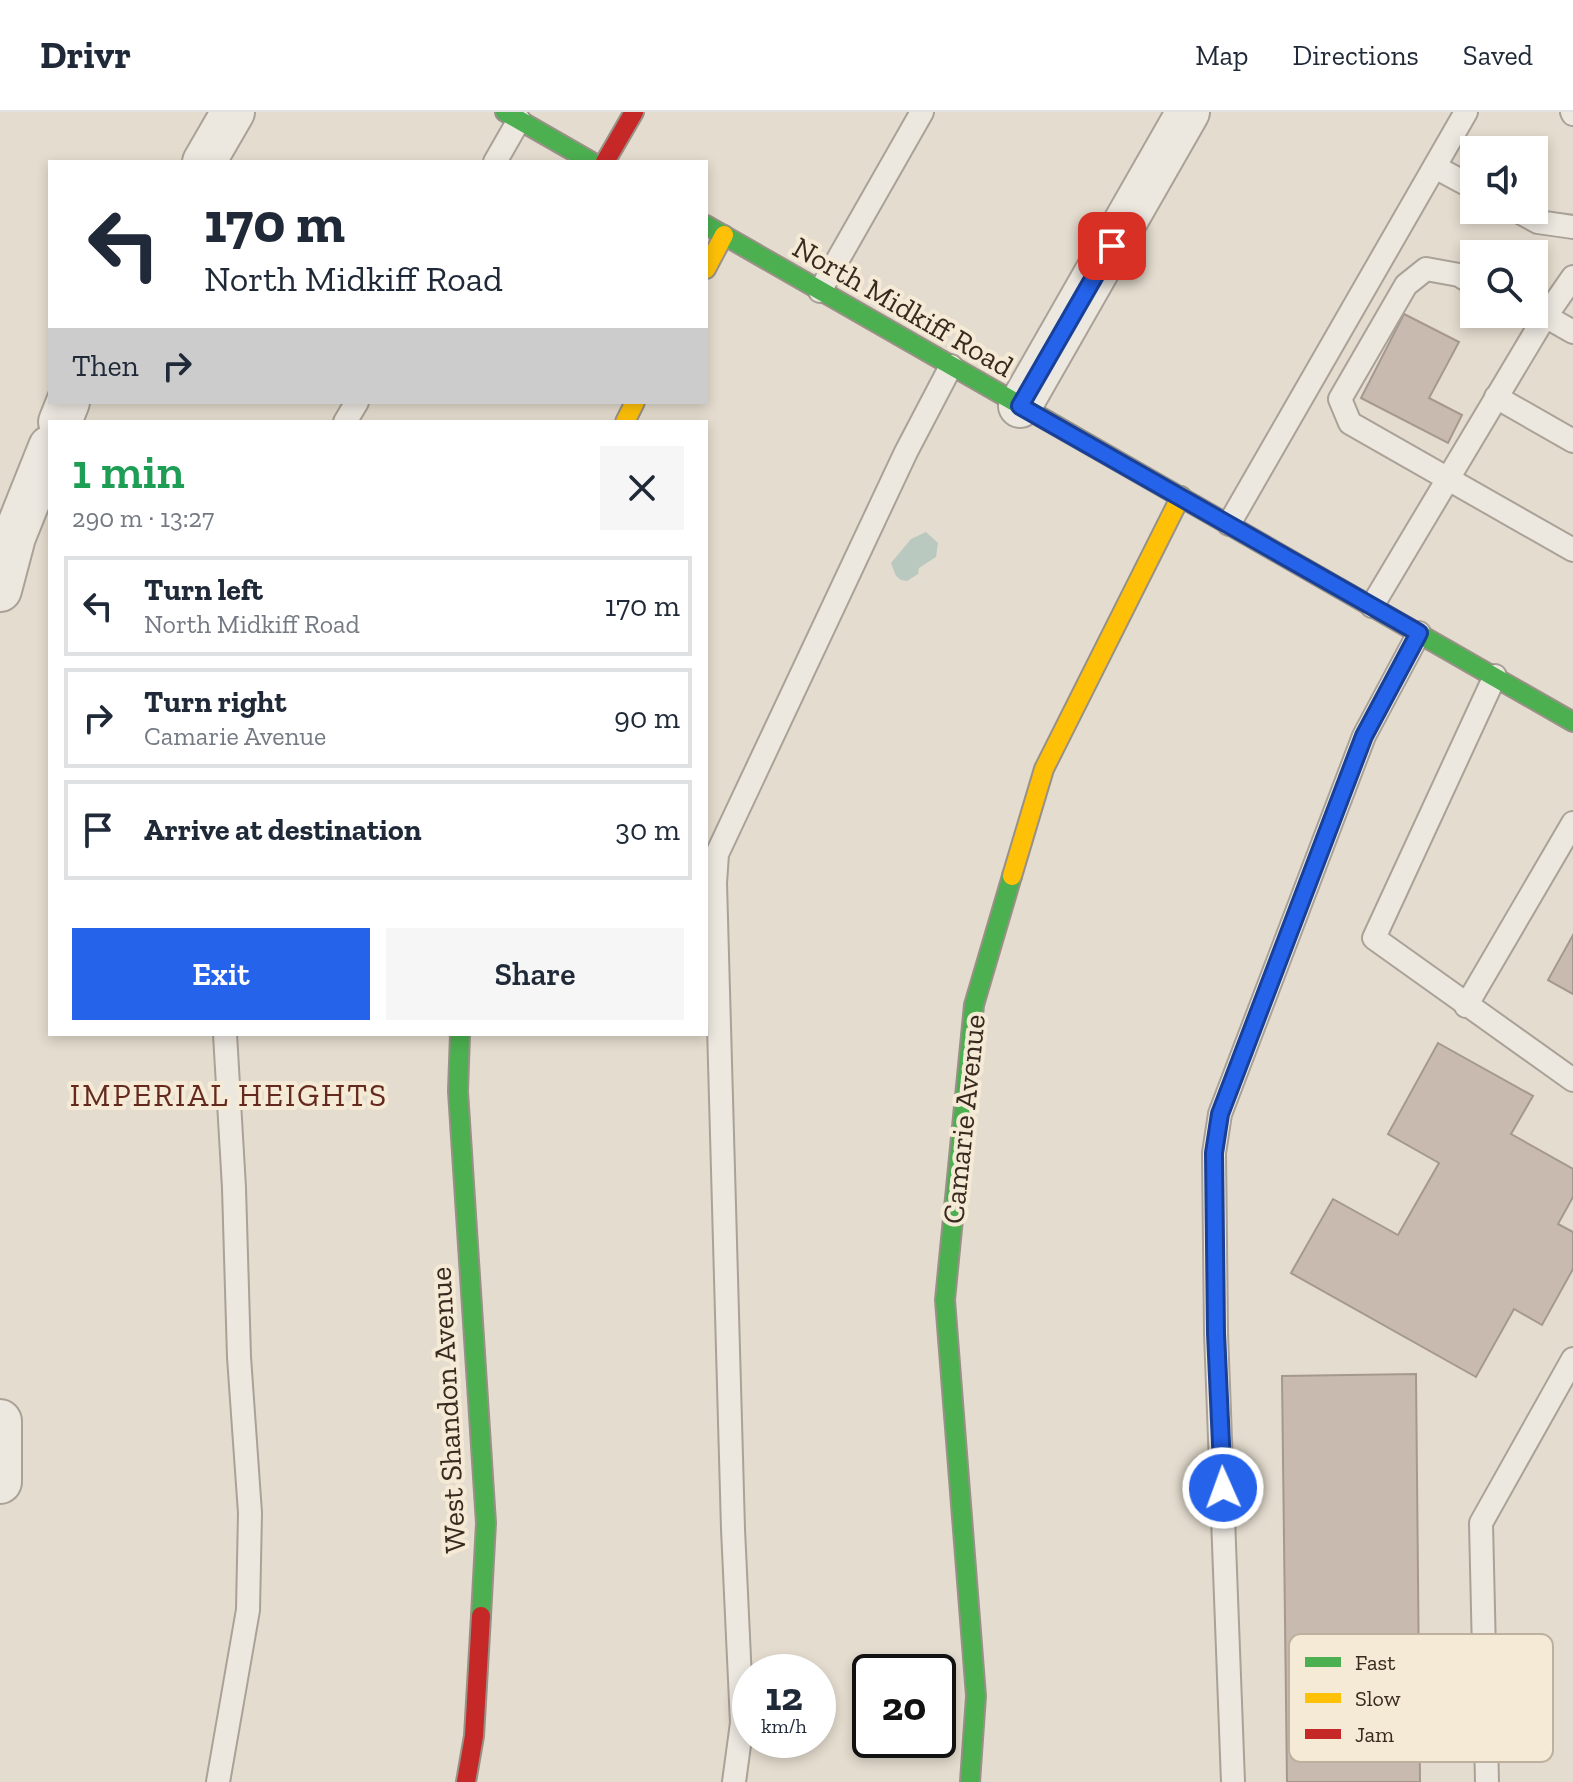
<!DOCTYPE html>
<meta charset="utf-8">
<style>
body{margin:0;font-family:"Zilla Slab",serif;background:#f6f6f7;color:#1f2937;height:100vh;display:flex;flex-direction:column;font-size:30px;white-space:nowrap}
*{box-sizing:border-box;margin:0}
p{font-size:26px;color:#747a83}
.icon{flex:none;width:44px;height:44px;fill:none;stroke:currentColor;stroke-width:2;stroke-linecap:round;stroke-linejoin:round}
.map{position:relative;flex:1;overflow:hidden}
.details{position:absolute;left:48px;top:308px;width:660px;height:616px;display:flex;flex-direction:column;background:#fff;border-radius:0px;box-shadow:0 4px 12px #0003}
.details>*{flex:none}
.top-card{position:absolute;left:48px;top:48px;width:660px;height:244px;border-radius:0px;box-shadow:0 4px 12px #0003;background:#fff;color:#1f2937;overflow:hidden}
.tools{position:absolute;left:1460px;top:24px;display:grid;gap:16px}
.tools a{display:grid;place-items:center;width:88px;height:88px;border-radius:0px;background:#fff;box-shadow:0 4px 12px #0003;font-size:40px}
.speed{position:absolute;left:732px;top:1542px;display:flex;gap:16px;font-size:40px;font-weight:700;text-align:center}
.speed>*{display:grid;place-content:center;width:104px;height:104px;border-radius:50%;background:#fff;box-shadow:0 4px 12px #0003;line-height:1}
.speed small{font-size:20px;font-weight:400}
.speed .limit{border:4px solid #111;border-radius:12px;background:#fff;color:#111}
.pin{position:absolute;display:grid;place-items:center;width:68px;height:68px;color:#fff;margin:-34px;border-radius:16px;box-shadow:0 4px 12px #0006}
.me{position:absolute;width:88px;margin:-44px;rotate:358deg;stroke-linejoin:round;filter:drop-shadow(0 0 6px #0008)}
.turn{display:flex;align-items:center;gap:28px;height:168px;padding:0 24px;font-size:36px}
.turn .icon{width:104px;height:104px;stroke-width:2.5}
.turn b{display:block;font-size:56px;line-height:68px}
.then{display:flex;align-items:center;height:76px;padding:0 24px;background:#0003;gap:16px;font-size:30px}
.round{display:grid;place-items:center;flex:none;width:84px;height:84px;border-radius:0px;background:#f6f6f7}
.summary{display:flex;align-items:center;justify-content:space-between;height:136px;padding:0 24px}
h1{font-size:48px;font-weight:600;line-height:60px;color:#1e9e55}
.button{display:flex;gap:16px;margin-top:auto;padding:16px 24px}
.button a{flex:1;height:92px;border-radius:0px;background:#2563eb;color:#fff;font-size:32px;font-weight:600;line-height:92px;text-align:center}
.button a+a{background:#f6f6f7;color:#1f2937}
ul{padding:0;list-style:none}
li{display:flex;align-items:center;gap:24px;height:100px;margin:0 16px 12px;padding:0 8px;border:4px solid #e0e1e3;border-radius:0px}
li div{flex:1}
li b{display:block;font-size:30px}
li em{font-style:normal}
header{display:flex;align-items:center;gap:48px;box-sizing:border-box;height:112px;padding:0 40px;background:#fff;border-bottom:2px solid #e0e1e3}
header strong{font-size:38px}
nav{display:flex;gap:44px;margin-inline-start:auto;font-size:28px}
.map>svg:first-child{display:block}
</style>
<header>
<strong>Drivr</strong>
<nav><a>Map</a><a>Directions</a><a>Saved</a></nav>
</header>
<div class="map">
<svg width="1573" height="1670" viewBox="0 0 1573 1670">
<rect width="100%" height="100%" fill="#e4dcce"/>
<polygon fill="#b9c9bf" points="926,420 938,431 936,445 919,456 918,462 907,469 901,468 896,464 891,451 911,427"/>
<g fill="#c8baaf" stroke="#a5988d" stroke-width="2">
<polygon points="1404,202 1459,230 1429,286 1462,303 1448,331 1361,286"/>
<polygon points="1573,823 1573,882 1548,868"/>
<polygon points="1438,931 1533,984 1511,1022 1573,1057 1573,1085 1558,1112 1573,1120 1573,1157 1542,1213 1514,1197 1476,1265 1291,1161 1333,1087 1398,1123 1439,1051 1388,1022"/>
<polygon points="1416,1262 1420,1670 1287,1670 1282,1264"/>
</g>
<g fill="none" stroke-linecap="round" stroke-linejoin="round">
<g stroke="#aaa197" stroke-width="26">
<g id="lane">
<polyline points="1572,0 1573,2"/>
<polyline points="495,50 519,8"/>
<polyline points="1435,55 1474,76"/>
<polyline points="1516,98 1538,110 1573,115"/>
<polyline points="1474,172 1459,163 1426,157 1406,173 1340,287 1350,311 1573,438"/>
<polyline points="820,179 922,0"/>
<polyline points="1545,204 1573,220"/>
<polyline points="1496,285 1573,329"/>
<polyline points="345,310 357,290"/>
<polyline points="1229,412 1466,0"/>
<polyline points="1372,494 1541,211 1573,165"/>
<polyline points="1495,564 1374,826 1573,968"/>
<polyline points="1466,894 1573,711"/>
<polyline points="218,1670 248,1498 250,1401 239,1245 234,1076 225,922"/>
<polyline points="734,1670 742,1611 733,1417 715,771 717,742 906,340 951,254"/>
<polyline points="1233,1670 1216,1221 1214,1041 1220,1002 1364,624 1419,521"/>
<polyline points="1487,1670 1481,1411 1573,1247"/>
</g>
</g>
<g stroke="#aaa197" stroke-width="46">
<g id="street">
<polyline points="204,50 233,0"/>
<polyline points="1020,294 1188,0"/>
<polyline points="60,310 68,290"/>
<polyline points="0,478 14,425 50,335"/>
<polyline points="0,1309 0,1370"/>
</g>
</g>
<g stroke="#999187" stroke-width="22">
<g id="fast">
<polyline points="505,0 592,50"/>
<polyline points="706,113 1573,610"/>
<polyline points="460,922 458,979 486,1411 481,1504"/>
<polyline points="970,1670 976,1584 945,1188 974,893 1012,764"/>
</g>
</g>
<g stroke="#999187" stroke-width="22">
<g id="slow">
<polyline points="706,157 724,123"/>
<polyline points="625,310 635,290"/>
<polyline points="1012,764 1044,657 1181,384"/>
</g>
</g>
<g stroke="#999187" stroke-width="22">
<g id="jam">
<polyline points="605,50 634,0"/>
<polyline points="466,1670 474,1624 481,1504"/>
</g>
</g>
<use href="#lane" stroke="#ece8e0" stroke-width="22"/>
<use href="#street" stroke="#ece8e0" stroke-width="42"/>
<use href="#fast" stroke="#4caf50" stroke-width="18"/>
<use href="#slow" stroke="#ffc107" stroke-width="18"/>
<use href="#jam" stroke="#c62828" stroke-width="18"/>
</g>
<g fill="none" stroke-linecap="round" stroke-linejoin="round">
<g stroke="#184099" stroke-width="20">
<polyline id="route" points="1112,134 1020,294 1419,521 1364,624 1220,1002 1214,1041 1216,1221 1223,1376"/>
</g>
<use href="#route" stroke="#2563eb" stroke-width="14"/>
</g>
<g text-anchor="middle" stroke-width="8" stroke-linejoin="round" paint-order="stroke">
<g font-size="30" fill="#392a1f" stroke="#f5ead5">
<text transform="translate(903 195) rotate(30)" y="10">North Midkiff Road</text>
<text transform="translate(964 1007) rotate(-84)" y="10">Camarie Avenue</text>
<text transform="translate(448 1298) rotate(-93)" y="10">West Shandon Avenue</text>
</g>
<g font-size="32" letter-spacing="2" fill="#64291f" stroke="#f5ead5">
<text x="229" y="994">IMPERIAL HEIGHTS</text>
</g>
</g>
<rect x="1289" y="1522" width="264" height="128" rx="12" fill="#f5ead5" stroke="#bdb09e" stroke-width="2"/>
<rect x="1305" y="1545" width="36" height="10" fill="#4caf50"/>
<rect x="1305" y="1581" width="36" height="10" fill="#ffc107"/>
<rect x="1305" y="1617" width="36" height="10" fill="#c62828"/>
<g font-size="22" fill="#392a1f">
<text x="1355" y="1558">Fast</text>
<text x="1355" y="1594">Slow</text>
<text x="1355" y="1630">Jam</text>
</g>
</svg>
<div class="tools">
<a><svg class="icon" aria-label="sound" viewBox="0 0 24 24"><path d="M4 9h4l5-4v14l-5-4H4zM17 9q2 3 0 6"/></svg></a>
<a><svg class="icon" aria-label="search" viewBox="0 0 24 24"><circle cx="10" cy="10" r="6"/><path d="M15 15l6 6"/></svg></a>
</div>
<div class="speed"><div>12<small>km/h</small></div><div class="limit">20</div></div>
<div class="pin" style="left:1112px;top:134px;background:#d93025"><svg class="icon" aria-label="arrive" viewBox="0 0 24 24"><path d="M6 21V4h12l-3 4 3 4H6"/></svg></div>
<svg class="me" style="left:1223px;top:1376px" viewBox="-20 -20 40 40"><circle r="17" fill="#2563eb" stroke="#fff" stroke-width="3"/><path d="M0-11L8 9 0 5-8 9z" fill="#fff"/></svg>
<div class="top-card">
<div class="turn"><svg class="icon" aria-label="left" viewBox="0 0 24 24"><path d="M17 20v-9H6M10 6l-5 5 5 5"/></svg><div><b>170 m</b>North Midkiff Road</div></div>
<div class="then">Then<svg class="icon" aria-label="right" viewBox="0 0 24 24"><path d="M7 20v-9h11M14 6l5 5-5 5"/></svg></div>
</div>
<section class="details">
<div class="summary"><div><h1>1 min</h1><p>290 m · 13:27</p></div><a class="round"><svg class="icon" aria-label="close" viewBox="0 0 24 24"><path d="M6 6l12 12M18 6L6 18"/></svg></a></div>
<ul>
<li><svg class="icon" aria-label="left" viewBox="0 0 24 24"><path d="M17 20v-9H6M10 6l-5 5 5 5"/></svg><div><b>Turn left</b><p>North Midkiff Road</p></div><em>170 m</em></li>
<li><svg class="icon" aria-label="right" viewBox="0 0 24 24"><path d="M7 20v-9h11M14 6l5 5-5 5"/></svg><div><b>Turn right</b><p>Camarie Avenue</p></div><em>90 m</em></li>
<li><svg class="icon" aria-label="arrive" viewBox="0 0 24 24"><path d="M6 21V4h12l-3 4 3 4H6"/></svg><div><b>Arrive at destination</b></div><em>30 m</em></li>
</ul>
<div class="button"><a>Exit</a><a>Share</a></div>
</section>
</div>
